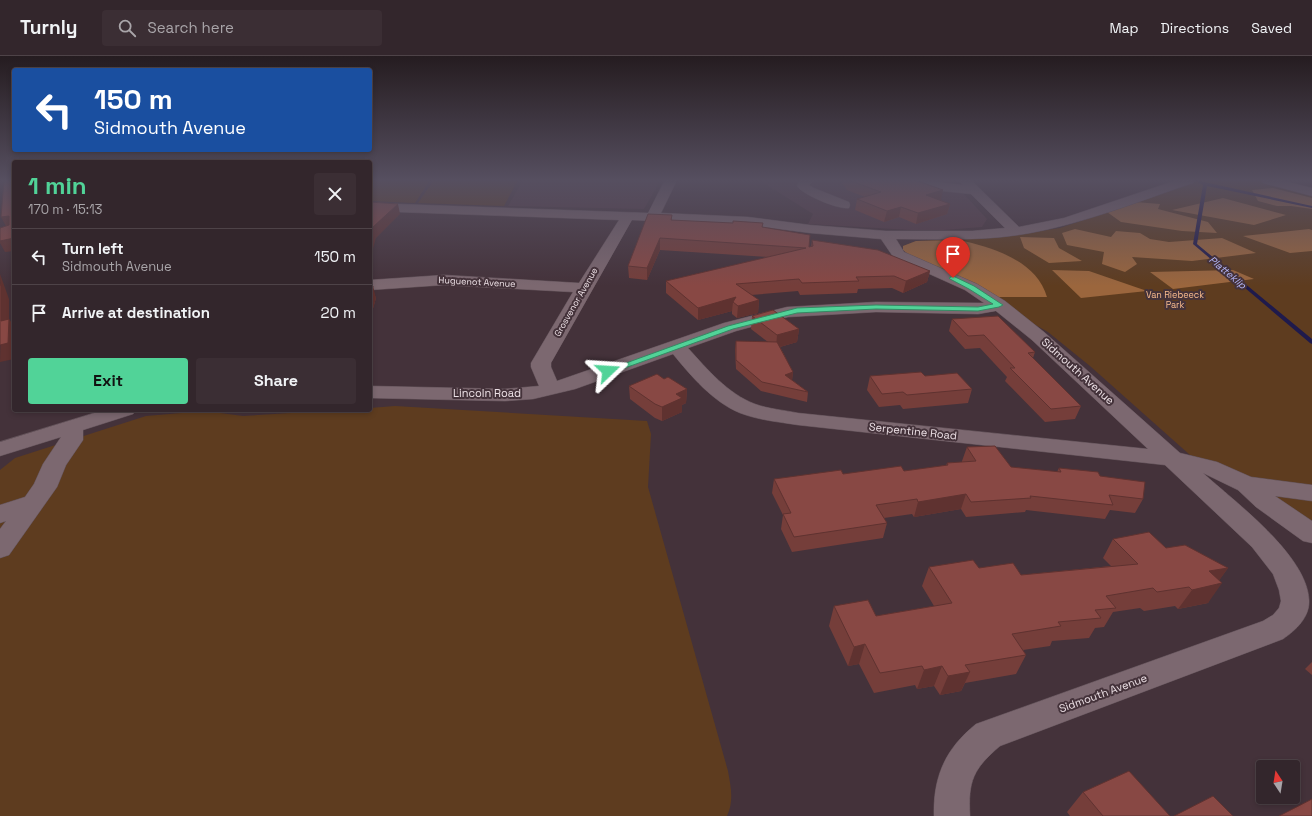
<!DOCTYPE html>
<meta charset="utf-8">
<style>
body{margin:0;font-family:"Space Grotesk",sans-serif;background:#3b2e34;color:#f1f3f6;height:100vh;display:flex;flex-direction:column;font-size:15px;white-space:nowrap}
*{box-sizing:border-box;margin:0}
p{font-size:13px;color:#a9a5a9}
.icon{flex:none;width:22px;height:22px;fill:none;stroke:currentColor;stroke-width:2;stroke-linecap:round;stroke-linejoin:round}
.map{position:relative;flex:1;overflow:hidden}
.panel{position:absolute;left:12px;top:104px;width:360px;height:252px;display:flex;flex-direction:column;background:#33262c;border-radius:4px;box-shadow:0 2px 6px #0003,0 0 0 1px #4e4348}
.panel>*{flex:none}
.banner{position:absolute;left:12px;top:12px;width:360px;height:84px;border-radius:4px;box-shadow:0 2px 6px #0003,0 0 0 1px #4e4348;background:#1a4fa0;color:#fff;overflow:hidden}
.needle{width:26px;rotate:348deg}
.buttons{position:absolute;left:1256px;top:704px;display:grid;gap:8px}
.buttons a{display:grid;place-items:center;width:44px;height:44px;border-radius:4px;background:#33262c;box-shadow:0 2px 6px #0003,0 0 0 1px #4e4348;font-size:20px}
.pin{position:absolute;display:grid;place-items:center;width:34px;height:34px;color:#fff;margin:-41px -17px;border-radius:50% 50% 50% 0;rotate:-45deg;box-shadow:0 0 4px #0007}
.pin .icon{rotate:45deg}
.me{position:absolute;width:44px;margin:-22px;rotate:70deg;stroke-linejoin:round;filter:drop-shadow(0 0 3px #0008)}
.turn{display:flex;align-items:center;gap:14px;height:84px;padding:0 16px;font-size:18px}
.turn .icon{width:52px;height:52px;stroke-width:2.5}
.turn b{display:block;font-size:28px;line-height:34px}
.round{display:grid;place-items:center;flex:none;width:42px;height:42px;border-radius:4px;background:#3b2e34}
.head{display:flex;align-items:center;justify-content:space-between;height:68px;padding:0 16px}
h1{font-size:24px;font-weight:700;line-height:30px;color:#51d398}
.action{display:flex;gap:8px;margin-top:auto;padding:8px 16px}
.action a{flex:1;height:46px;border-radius:4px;background:#51d398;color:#111;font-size:16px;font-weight:700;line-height:46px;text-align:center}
.action a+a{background:#3b2e34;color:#f1f3f6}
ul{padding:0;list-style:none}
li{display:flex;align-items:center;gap:12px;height:56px;padding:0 16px;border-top:1px solid #4e4348}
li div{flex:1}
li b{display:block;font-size:15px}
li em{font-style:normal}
header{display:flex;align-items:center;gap:24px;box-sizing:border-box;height:56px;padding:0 20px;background:#33262c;border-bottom:1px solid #4e4348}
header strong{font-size:19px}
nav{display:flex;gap:22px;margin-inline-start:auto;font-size:14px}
.search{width:280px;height:36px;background:#3b2e34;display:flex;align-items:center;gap:10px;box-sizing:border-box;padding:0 14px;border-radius:4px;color:#a9a5a9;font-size:15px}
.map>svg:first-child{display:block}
</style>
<header>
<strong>Turnly</strong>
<div class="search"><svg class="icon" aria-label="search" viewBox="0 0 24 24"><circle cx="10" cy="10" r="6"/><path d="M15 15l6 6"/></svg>Search here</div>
<nav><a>Map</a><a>Directions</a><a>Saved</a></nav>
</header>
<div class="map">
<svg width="1312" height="760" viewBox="0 0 1312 760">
<rect width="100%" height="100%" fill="#44323a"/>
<g fill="#523944">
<polygon points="523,124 661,124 644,153 508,150"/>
<polygon points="759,124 951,124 987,163 982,171 944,174 911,174 808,168 813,158"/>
</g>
<g fill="#5e3c1f">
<polygon points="370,124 430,124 415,147 370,145"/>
<polygon points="434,124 518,124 504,150 418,147"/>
<polygon points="1202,124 1259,124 1294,133 1312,140 1312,472 1240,418 1190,399 1090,310 1048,276 903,194 903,190 916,185 1008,180 1060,172"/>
<path d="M395,350l252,15 4,13 -3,53 80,284c3,17 6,30 -1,45h-727v-346l15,-12 131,-42 59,-5 38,5 96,-6h31v-2z"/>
</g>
<g fill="#9b663d">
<polygon points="1273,132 1312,142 1312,153 1291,150 1277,150 1258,145 1252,134"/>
<polygon points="1223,142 1286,159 1254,169 1172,154"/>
<polygon points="1135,146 1160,148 1158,153 1208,166 1217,177 1182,175 1121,166 1107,156"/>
<polygon points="1075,173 1111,181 1116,175 1140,177 1150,183 1169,186 1222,182 1256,197 1192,205 1132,201 1137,208 1125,216 1102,208 1104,196 1067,189 1062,177"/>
<polygon points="1309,173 1312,174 1312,195 1290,197 1243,180"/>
<polygon points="1020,181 1054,182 1059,192 1082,205 1049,207 1024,192"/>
<path d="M960,184c33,8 76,20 87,57h-51l-86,-41 -7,-6v-4l13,-5z"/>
<polygon points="1052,214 1089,215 1147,235 1081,242"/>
<polygon points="1233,214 1254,223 1173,233 1150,216"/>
</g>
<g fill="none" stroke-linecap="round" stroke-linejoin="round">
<polygon fill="#1f1a4c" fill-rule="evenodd" points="1200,125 1312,150 1312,152 1207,130 1197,188 1312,283 1312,288 1310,287 1193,188 1203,129 1198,126"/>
<g stroke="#615158" stroke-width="1">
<g id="minor">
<path d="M665,124h12l-16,33 87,4 62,8 76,6h86l33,-3 -34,-34 -39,-4 -27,-7 -2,-3h17l43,5 -5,-5h13l48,47 45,-9 113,-38h18l-2,3c-57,19 -115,43 -175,52 -40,6 -82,4 -122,4l8,13 73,32 28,17 39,31 136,121 37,9 34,15 61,8v16l-37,-5 37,25v22l-9,-2 -47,-34 -18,-17 -35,-17c32,29 104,82 106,127 1,17 -13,30 -26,39l-283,107c-27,23 -32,35 -30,70h-36c-1,-39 11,-67 42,-92l287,-103 10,-6 6,-7 2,-7 -2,-11 -6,-16 -21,-27 -87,-82 -367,-40c-19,-3 -40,-5 -58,-12 -27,-11 -49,-37 -67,-59l-98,35 -42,10 -28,2 -135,-3v-12l135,3 34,-3 -8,-19v-4l42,-71 -129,-7 -74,5v-10l74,-5 135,8 40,-63 -249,-9v-8l278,10zM632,164l116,5 62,8 71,6 13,19 71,32 19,13 -108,-1 -89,5 -63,16 -167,58 -6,-14v-4zM996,255l36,29 116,109 -350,-36c-14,-3 -29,-4 -43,-9 -27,-10 -48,-35 -67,-56l48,-17 52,-14 88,-5 102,2z"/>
<path d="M800,124h14l-5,5 5,3 35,14 1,3 -1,3c-10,2 -46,-13 -52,-22z"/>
<polygon points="1261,124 1280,124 1312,132 1312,140 1263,127"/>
<polygon points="104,354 136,354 133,358 83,374 83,384 66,409 57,431 9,499 0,502 0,473 6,465 0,467 0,449 25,441 34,428 43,408 61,381 0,400 0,386"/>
</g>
</g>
<use href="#minor" fill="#7c6870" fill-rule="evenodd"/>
</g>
<g fill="#753e3a">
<polygon points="840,124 915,124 941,144 940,144 950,148 947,158 916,168 899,161 884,166 855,154 857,143 865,141 847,134"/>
<polygon points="672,159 672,164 762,171 809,191 811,191 812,184 930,215 927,226 903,237 892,232 858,233 857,237 800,239 798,235 751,239 759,244 758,257 737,262 732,258 732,255 698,264 666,237 666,225 768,201 660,194 647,224 629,222 628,210"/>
<polygon points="370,229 376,242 372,256 370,256"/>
<polygon points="752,260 799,273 797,286 780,291 793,316 792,324 808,336 807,346 761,335 736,313 735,294 736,285 768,286 751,273"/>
<polygon points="952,263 1035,296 1033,302 1081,350 1075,363 1045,366 1005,325 1007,321 980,292 965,293 949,275"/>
<polygon points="870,320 925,320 972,333 968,347 903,353 900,349 879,351 867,334"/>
<polygon points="664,323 687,333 686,347 682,349 682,356 662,365 655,362 630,343 629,330"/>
<polygon points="967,391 1011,411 1057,416 1059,412 1100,420 1143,443 1135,457 1110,454 1105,463 1026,454 1025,456 966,461 961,453 914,461 912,458 884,462 887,467 883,482 792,496 781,473 783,459 772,437 774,423 843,418 904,415 946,410 947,407 962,406 962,405"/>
<polygon points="1113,483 1166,492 1228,512 1219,524 1208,547 1178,553 1175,550 1144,555 1140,552 1113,556 1104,571 1095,572 1089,582 1052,585 1050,590 1023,594 1026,599 1016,618 965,627 961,635 940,639 934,630 917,633 915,629 874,637 859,608 848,610 829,570 834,550 876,560 934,550 922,530 929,511 979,512 1021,519 1111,510 1103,502"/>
<polygon points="1312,606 1312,619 1305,613"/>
<polygon points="1083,736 1170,760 1070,760 1067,756"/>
</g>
<g fill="#5f3230">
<polygon points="943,134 941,144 923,149 926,139"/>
<polygon points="398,148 400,158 376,182 370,203 370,182 373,171"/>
<polygon points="950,148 947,158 916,168 918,157"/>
<polygon points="901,151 899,161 884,166 887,155"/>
<polygon points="9,160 14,169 7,172 1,161"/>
<polygon points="14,182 14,195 5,196 0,187 0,185"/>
<polygon points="660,182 660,194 647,224 647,212"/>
<polygon points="930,215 927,226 903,237 906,225"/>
<polygon points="0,218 9,243 9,263 14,270 14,303 0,306 1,265"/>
<polygon points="373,230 376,242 372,256 370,247 370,241"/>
<polygon points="736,241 733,246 732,255 698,264 698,252"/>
<polygon points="759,244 758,257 737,262 738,250"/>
<polygon points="799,273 797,286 776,292 777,279"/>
<polygon points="793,316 792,325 785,319"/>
<polygon points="687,333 686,347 682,349 682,356 662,365 662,351 676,338"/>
<polygon points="966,438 961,453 914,461 918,446"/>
<polygon points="1228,512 1216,529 1222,527 1208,547 1178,553 1192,534 1209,515"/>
<polygon points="865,588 859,608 848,610 854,591"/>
<polygon points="942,610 934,630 917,633 924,614"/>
<polygon points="970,616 961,635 940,639 948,620"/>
</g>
<g fill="#884844" stroke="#5f3230">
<polygon points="4,124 14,124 14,182 0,185 0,172 9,169 9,160 1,161"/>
<polygon points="848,124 915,124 943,134 926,139 950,148 918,157 901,151 887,155 857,143 881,136"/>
<polygon points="370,146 398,148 373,171 370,182"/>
<polygon points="648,158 672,159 671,164 733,167 733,165 763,167 762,171 810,179 809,191 813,190 812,184 878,194 930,215 906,225 894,220 856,221 859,225 802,227 799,223 736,228 759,244 738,250 733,246 736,241 698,252 666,225 806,192 660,182 647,212 628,210"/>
<polygon points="0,228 1,230 1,265 9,263 8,287 0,289"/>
<polygon points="370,229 373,230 370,241"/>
<polygon points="773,254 799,273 777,279 752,260"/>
<polygon points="998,260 1035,296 1028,297 1081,350 1051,353 1010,312 1015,312 984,279 968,280 952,263"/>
<polygon points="736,285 777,286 793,316 785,319 808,336 762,326 736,304"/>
<polygon points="921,316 925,320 957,317 972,333 907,339 903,336 882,338 870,320"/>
<polygon points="657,318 664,323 668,321 687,333 676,338 682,342 662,351 655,348 629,330"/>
<polygon points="995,390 1011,411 1061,416 1059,412 1098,416 1100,420 1145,426 1143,443 1109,439 1113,449 1030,440 1031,442 971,446 966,438 918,446 917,443 876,449 887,467 794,481 783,458 791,457 774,423 841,414 843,418 901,410 904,415 948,409 947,407 976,405 967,391"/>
<polygon points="1149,476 1166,492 1185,489 1228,512 1209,515 1222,527 1192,534 1189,531 1157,536 1153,532 1106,540 1116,552 1095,554 1101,562 1058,566 1061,570 1012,578 1026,599 965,609 970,616 948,620 942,610 924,614 922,610 880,617 865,588 854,591 834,550 868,544 876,560 952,547 929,511 973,504 979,512 1013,507 1021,519 1138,508 1113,483"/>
<polygon points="1129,715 1170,760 1103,760 1083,736"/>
<polygon points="1213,740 1233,760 1174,760"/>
<polygon points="1312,743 1312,760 1279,760"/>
</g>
<linearGradient id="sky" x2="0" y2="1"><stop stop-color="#251c20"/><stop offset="0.54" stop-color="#564f60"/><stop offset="1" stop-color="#564f60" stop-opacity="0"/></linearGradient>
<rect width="1312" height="230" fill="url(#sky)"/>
<polygon fill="#51d398" stroke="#358963" points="953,220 974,230 1003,249 999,251 978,255 876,253 797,257 733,273 611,317 606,317 604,315 728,270 797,252 876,249 978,251 993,248 969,233 950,223 949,222"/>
<g text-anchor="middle" stroke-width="4" stroke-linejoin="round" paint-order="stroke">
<g font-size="9" fill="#eee2e7" stroke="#44323a">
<text transform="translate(477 226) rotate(3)" y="3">Huguenot Avenue</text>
<text transform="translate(576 246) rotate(-60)" y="3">Grosvenor Avenue</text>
</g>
<g font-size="9" fill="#fabc8d" stroke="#44323a">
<text x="1175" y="242">Van Riebeeck<tspan x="1175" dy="10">Park</tspan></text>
</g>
<g font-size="10" font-style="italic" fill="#b5b7fa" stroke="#44323a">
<text transform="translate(1228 216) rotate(40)" y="4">Platteklip</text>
</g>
<g font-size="11" fill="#eee2e7" stroke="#44323a">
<text transform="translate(1078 315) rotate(42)" y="4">Sidmouth Avenue</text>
<text x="487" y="341">Lincoln Road</text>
<text transform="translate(913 375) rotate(6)" y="4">Serpentine Road</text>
<text transform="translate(1103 637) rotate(-20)" y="4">Sidmouth Avenue</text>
</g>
</g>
</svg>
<div class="buttons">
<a><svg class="needle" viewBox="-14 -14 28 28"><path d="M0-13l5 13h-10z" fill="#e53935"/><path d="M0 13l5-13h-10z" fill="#a9a5a9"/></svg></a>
</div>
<div class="pin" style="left:953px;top:222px;background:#d93025"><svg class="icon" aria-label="arrive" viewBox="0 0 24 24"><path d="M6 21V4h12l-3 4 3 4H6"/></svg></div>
<svg class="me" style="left:608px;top:315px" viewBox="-20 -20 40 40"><path d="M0-17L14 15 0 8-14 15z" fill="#51d398" stroke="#fff" stroke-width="4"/></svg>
<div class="banner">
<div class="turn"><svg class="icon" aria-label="left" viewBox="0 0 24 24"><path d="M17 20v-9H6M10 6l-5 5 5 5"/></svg><div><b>150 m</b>Sidmouth Avenue</div></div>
</div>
<section class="panel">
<div class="head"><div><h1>1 min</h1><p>170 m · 15:13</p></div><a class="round"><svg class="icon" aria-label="close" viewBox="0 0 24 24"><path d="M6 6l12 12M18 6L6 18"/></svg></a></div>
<ul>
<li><svg class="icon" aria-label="left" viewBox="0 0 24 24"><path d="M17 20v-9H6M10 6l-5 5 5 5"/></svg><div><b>Turn left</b><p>Sidmouth Avenue</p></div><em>150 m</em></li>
<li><svg class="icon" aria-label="arrive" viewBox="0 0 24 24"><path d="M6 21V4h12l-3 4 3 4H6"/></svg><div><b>Arrive at destination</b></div><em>20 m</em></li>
</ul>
<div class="action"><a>Exit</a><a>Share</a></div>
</section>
</div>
